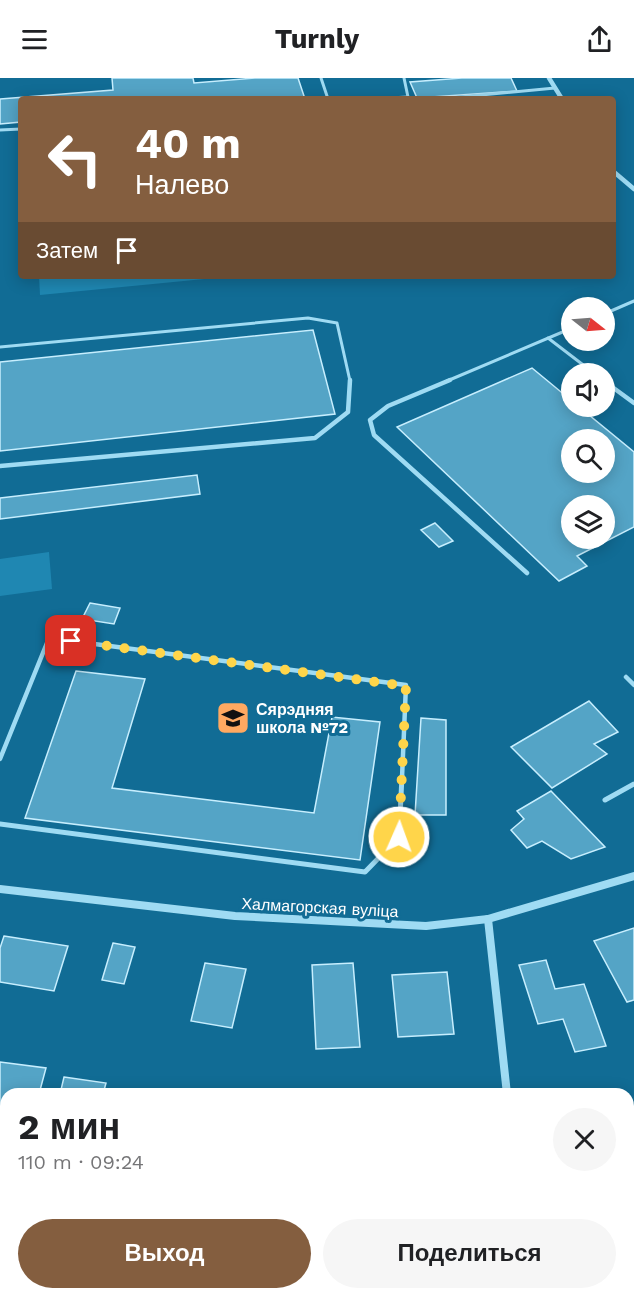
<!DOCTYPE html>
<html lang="ru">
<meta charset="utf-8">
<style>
body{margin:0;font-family:"Work Sans",sans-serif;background:#f6f6f6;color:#202124;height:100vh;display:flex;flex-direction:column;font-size:22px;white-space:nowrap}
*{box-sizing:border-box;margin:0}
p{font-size:20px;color:#757577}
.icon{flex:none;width:33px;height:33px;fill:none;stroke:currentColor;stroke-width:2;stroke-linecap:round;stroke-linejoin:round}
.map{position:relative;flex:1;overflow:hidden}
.side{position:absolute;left:0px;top:1010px;width:634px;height:212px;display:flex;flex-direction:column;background:#fff;border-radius:18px 18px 0 0;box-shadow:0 3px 15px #0003}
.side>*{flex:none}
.top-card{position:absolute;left:18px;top:18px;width:598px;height:183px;border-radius:6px;box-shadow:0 3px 15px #0003;background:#845e3f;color:#fff;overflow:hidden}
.needle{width:39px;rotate:107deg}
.buttons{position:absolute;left:561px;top:219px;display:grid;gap:12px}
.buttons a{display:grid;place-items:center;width:54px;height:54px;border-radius:50%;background:#fff;box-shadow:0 3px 15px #0003;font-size:30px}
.pin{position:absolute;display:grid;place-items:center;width:51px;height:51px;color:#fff;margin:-26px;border-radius:12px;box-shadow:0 3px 9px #0006}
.me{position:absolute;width:66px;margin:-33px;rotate:2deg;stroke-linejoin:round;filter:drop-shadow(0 0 4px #0008)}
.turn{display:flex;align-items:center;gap:21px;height:126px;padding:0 18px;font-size:27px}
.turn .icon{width:78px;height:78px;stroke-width:2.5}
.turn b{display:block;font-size:42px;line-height:51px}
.then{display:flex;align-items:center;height:57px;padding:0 18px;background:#0003;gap:12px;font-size:22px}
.round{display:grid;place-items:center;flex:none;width:63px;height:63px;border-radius:32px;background:#f6f6f6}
.headline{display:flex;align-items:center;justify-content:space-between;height:102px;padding:0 18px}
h1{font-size:36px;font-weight:700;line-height:45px}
.cta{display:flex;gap:12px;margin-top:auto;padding:12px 18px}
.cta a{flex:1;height:69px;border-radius:36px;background:#845e3f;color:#fff;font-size:24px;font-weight:700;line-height:69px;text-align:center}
.cta a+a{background:#f6f6f6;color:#202124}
header{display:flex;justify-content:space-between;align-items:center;height:78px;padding:0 18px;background:#fff;font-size:27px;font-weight:700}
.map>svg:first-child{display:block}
</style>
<header><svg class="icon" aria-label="menu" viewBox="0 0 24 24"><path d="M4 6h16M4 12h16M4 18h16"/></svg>Turnly<svg class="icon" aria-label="share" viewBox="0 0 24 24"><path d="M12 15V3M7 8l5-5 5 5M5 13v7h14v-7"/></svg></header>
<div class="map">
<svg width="634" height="1220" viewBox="0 0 634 1220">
<rect width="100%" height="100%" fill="#116c95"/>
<g fill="#1f87b2">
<polygon points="39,198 235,198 40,217"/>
<polygon points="49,474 52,511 0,518 0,481"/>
</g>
<g fill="#54a4c6" stroke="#c7eefe" stroke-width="1.5" fill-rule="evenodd">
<polygon points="112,0 193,0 194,5 255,0 298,0 305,21 21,21 21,44 0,46 0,21 113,12"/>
<polygon points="462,0 511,0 517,13 417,20 410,4"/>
<polygon points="313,252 335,336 0,373 0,284"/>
<path d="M532,290l40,33v5h6l56,46v75l-57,29 10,10 -28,15 -162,-154zM572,362h32v32h-32zM572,428h32v32h-32z"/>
<polygon points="197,397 200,416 0,441 0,420"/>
<polygon points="435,445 453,463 439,469 421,452"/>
<polygon points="90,525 120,530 114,546 82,541"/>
<polygon points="76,593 145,601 112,710 314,735 332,639 380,644 360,782 25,740"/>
<polygon points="589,623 618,654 594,666 607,676 552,710 511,669"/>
<polygon points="421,640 446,642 446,737 415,737"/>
<polygon points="551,713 605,769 571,781 542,763 527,770 511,752 524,741 517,733"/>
<polygon points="634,850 634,922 627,924 594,863"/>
<polygon points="4,858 68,868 54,913 0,904 0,870"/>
<polygon points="113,865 135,869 124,906 102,902"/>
<polygon points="546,882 555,911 584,906 606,968 575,974 563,941 538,946 519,887"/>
<polygon points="205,885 246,891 232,950 191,943"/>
<polygon points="353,885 360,969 316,971 312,887"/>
<polygon points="447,894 454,956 398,959 392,897"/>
<polygon points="0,984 46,990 39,1016 6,1016 6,1036 0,1035"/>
<polygon points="64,999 106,1005 103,1016 60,1016"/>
<polygon points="0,1035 6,1036 5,1138 0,1137"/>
</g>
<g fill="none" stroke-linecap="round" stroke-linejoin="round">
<g stroke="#9fdbf3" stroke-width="3">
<polyline points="321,0 328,21"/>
<polyline points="404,0 408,19 412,21"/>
<polyline points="372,21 408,19"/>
<polyline points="439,21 555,10"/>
<polyline points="0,52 21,51"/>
<polyline points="604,236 634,223"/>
<polyline points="548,260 595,296"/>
<polyline points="0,269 308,240 337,245 350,303"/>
<polyline points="447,303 572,250"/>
</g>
<g stroke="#9fdbf3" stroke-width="4.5">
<polyline points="450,302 388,328 370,342 374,357 527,495"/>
<polyline points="604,303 634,325"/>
<polyline points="0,388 315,360 348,334 350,302"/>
<polyline points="626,599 634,607"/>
<polyline points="0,681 49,560 406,607 402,700"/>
</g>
<g stroke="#9fdbf3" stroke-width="5">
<polyline points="605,722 634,706"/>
<polyline points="0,746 365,794 399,759 402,698"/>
</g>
<g stroke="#9fdbf3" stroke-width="4.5">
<polyline points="549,0 562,21"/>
<polyline points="614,94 634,111"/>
</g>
<g stroke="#9fdbf3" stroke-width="8">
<polyline points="0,811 235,838 426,848 488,841 634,798"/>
<polyline points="488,841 507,1016"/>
<polyline points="0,1198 6,1199"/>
<polyline points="144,1215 200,1220"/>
<polyline points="529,1215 529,1220"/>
<polyline points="596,1220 634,1215"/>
</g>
</g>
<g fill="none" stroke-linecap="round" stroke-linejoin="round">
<polyline stroke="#ffd54a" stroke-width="10" stroke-dasharray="0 18" points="71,563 406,608 399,759"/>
</g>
<defs>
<g id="school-square" transform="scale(1.725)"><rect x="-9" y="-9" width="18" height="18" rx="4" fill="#ffa961" stroke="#116c95"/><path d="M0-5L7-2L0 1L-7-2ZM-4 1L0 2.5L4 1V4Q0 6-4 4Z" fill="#111"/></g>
</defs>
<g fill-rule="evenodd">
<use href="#school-square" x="233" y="640"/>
</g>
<g text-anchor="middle" stroke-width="6" stroke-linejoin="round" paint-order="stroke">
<g font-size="16" font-weight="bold" fill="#fff" stroke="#116c95" text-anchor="start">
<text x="256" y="637">Сярэдняя<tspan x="256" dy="18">школа №72</tspan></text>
</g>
<g font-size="16" fill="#fff" stroke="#116c95">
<text transform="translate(320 829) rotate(3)" y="6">Халмагорская вуліца</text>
</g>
</g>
</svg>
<div class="buttons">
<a><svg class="needle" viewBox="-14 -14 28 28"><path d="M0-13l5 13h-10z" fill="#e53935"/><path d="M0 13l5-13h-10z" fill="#757577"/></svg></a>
<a><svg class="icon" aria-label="sound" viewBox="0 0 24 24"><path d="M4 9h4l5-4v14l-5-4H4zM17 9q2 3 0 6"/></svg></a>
<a><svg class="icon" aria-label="search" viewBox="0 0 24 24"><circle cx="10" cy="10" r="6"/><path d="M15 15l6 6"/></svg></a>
<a><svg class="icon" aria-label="layers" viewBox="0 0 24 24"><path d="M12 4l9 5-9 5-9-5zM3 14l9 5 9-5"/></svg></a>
</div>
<div class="pin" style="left:71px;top:563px;background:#d93025"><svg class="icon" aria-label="arrive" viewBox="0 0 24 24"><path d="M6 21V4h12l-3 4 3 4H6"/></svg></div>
<svg class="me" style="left:399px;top:759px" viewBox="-20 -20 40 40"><circle r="17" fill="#ffd54a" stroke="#fff" stroke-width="3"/><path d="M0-11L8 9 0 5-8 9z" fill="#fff"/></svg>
<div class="top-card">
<div class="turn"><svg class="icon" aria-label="left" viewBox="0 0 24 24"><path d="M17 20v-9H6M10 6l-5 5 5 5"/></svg><div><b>40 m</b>Налево</div></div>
<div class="then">Затем<svg class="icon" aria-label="arrive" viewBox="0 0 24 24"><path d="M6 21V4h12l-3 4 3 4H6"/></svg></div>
</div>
<section class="side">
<div class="headline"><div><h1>2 мин</h1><p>110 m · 09:24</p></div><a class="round"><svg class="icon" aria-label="close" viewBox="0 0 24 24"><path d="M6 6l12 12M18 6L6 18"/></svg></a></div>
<div class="cta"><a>Выход</a><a>Поделиться</a></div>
</section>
</div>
